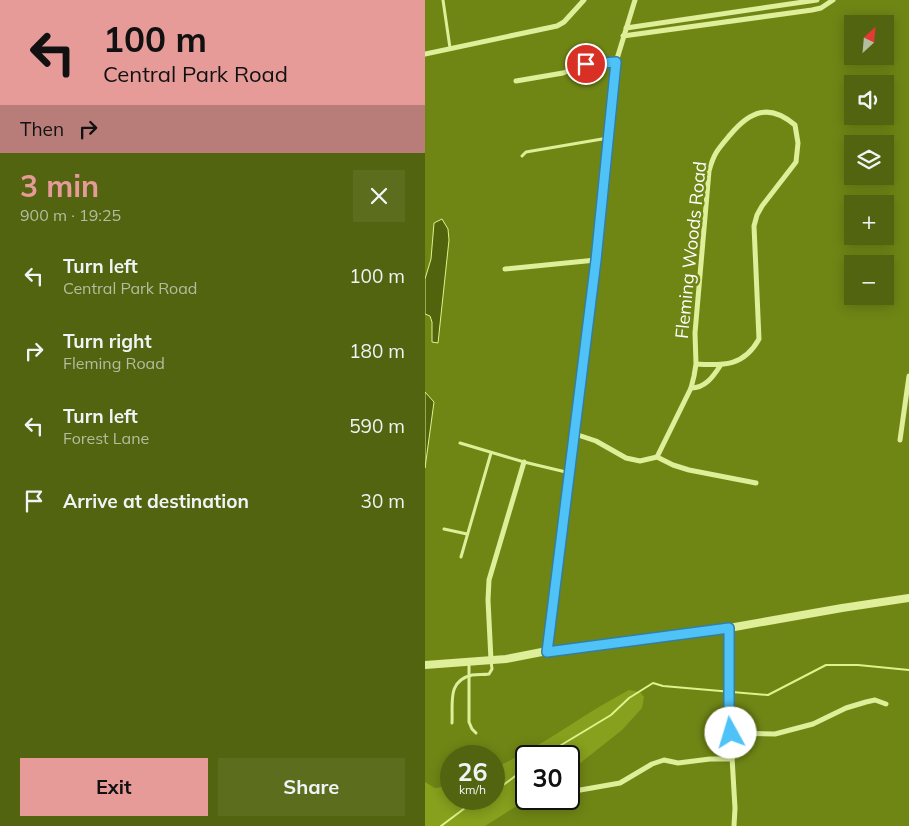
<!DOCTYPE html>
<meta charset="utf-8">
<style>
body{margin:0;font-family:Mulish,sans-serif;background:#5c6d1e;color:#f1f3f6;height:100vh;display:flex;flex-direction:column;font-size:19px;white-space:nowrap}
*{box-sizing:border-box;margin:0}
p{font-size:16px;color:#b5bd9f}
.icon{flex:none;width:28px;height:28px;fill:none;stroke:currentColor;stroke-width:2;stroke-linecap:round;stroke-linejoin:round}
.map{position:relative;flex:1;overflow:hidden}
.drawer{display:flex;flex-direction:column;background:#536410;width:425px}
.drawer>*{flex:none}
.guide{background:#e69b98;color:#111;overflow:hidden}
.needle{width:32px;rotate:26deg}
.buttons{position:absolute;left:419px;top:15px;display:grid;gap:10px}
.buttons a{display:grid;place-items:center;width:50px;height:50px;border-radius:0px;background:#536410;box-shadow:0 2px 12px #0003;font-size:25px}
.speed{position:absolute;left:15px;top:745px;display:flex;gap:10px;font-size:25px;font-weight:700;text-align:center}
.speed>*{display:grid;place-content:center;width:65px;height:65px;border-radius:50%;background:#536410;box-shadow:0 2px 12px #0003;line-height:1}
.speed small{font-size:12px;font-weight:400}
.speed .limit{border:2px solid #111;border-radius:8px;background:#fff;color:#111}
.pin{position:absolute;display:grid;place-items:center;width:42px;height:42px;color:#fff;margin:-21px;border:2px solid #fff;border-radius:50%;box-shadow:0 1px 5px #0007}
.me{position:absolute;width:55px;margin:-28px;rotate:354deg;stroke-linejoin:round;filter:drop-shadow(0 0 4px #0008)}
.turn{display:flex;align-items:center;gap:18px;height:105px;padding:0 20px;font-size:22px}
.turn .icon{width:65px;height:65px;stroke-width:2.5}
.turn b{display:block;font-size:35px;line-height:42px}
.then{display:flex;align-items:center;height:48px;padding:0 20px;background:#0003;gap:10px;font-size:19px}
.round{display:grid;place-items:center;flex:none;width:52px;height:52px;border-radius:0px;background:#5c6d1e}
.overview{display:flex;align-items:center;justify-content:space-between;height:85px;padding:0 20px}
h1{font-size:30px;font-weight:700;line-height:38px;color:#e69b98}
.cta{display:flex;gap:10px;margin-top:auto;padding:10px 20px}
.cta a{flex:1;height:58px;border-radius:0px;background:#e69b98;color:#111;font-size:20px;font-weight:700;line-height:58px;text-align:center}
.cta a+a{background:#5c6d1e;color:#f1f3f6}
ul{padding:0;list-style:none}
li{display:flex;align-items:center;gap:15px;height:75px;padding:0 20px}
li div{flex:1}
li b{display:block;font-size:19px}
li em{font-style:normal}
main{display:flex;flex:1;min-height:0}
.map>svg:first-child{display:block}
</style>
<main>
<section class="drawer">
<div class="guide">
<div class="turn"><svg class="icon" aria-label="left" viewBox="0 0 24 24"><path d="M17 20v-9H6M10 6l-5 5 5 5"/></svg><div><b>100 m</b>Central Park Road</div></div>
<div class="then">Then<svg class="icon" aria-label="right" viewBox="0 0 24 24"><path d="M7 20v-9h11M14 6l5 5-5 5"/></svg></div>
</div>
<div class="overview"><div><h1>3 min</h1><p>900 m · 19:25</p></div><a class="round"><svg class="icon" aria-label="close" viewBox="0 0 24 24"><path d="M6 6l12 12M18 6L6 18"/></svg></a></div>
<ul>
<li><svg class="icon" aria-label="left" viewBox="0 0 24 24"><path d="M17 20v-9H6M10 6l-5 5 5 5"/></svg><div><b>Turn left</b><p>Central Park Road</p></div><em>100 m</em></li>
<li><svg class="icon" aria-label="right" viewBox="0 0 24 24"><path d="M7 20v-9h11M14 6l5 5-5 5"/></svg><div><b>Turn right</b><p>Fleming Road</p></div><em>180 m</em></li>
<li><svg class="icon" aria-label="left" viewBox="0 0 24 24"><path d="M17 20v-9H6M10 6l-5 5 5 5"/></svg><div><b>Turn left</b><p>Forest Lane</p></div><em>590 m</em></li>
<li><svg class="icon" aria-label="arrive" viewBox="0 0 24 24"><path d="M6 21V4h12l-3 4 3 4H6"/></svg><div><b>Arrive at destination</b></div><em>30 m</em></li>
</ul>
<div class="cta"><a>Exit</a><a>Share</a></div>
</section>
<div class="map">
<svg width="484" height="826" viewBox="0 0 484 826">
<rect width="100%" height="100%" fill="#6f8615"/>
<path fill="#87a01d" d="M204,690l11,2 4,5 -2,11 -20,22 -53,42v-16h-43v43h2l-43,27h-60v-44l10,6 16,-2v13h43v-31c48,-21 89,-54 135,-78z"/>
<g fill="#51630d" stroke="#e0f28b">
<polygon points="17,219 23,229 24,240 13,343 7,342 7,322 5,316 0,314 0,279 6,259 9,223"/>
<polygon points="0,392 9,402 0,468"/>
</g>
<g fill="none" stroke-linecap="round" stroke-linejoin="round">
<g stroke="#e0f28b" stroke-width="2">
<polyline points="118,756 186,715 204,698 228,683 238,686 343,695 401,665 433,665 484,670"/>
<polyline points="69,792 101,768"/>
<polyline points="16,826 40,808 57,799"/>
</g>
<g stroke="#deee99" stroke-width="3">
<polyline points="18,0 25,48"/>
<polyline points="97,156 101,152 183,138"/>
<polyline points="35,443 99,462 145,473"/>
<polyline points="19,529 42,534"/>
<polyline points="36,557 66,453"/>
<polyline points="44,663 44,722 47,729 51,733"/>
<path d="M27,723c1,-21 -5,-42 20,-48 6,-1 11,0 17,-1l3,-5 -1,-8"/>
</g>
<g stroke="#deee99" stroke-width="5">
<polyline points="201,28 392,0"/>
<polyline points="198,36 387,10 396,8 408,0"/>
<polyline points="0,54 132,26 139,22 159,0"/>
<polyline points="91,81 138,73 161,64 191,62"/>
<polyline points="80,269 171,260"/>
<path d="M266,388c14,0 22,-11 29,-22"/>
<polyline points="150,434 171,441 201,458 215,461 232,457 248,465 264,470 331,483"/>
<polyline points="475,440 484,376"/>
<path d="M232,457l34,-69 3,-12 2,-12 -1,-31 14,-162c5,-18 9,-22 21,-36 20,-24 39,-32 65,-10l3,18 -2,19 -34,44 -5,9 -3,11 5,113c-15,27 -35,27 -63,25"/>
<polyline points="304,628 304,706 310,808 309,826"/>
<polyline points="122,651 171,260 191,62 210,0"/>
<polyline points="66,660 63,600 64,580 99,462"/>
<polyline points="306,733 350,734 388,724 421,708 441,702 450,700 461,704"/>
<polyline points="144,792 195,783 227,764 239,760 253,763 285,759 307,759"/>
<polyline points="121,802 129,799"/>
</g>
<polyline stroke="#deee99" stroke-width="8" points="0,665 81,659 122,651 304,628 417,608 484,598"/>
</g>
<g fill="none" stroke-linecap="round" stroke-linejoin="round">
<g stroke="#337fa1" stroke-width="12">
<polyline id="route" points="161,64 191,62 171,260 122,652 304,628 304,706 306,733"/>
</g>
<use href="#route" stroke="#4fc3f7" stroke-width="9"/>
</g>
<g text-anchor="middle" stroke-width="5" stroke-linejoin="round" paint-order="stroke">
<g font-size="18" fill="#fff" stroke="#6f8615">
<text transform="translate(266 250) rotate(-84)" y="6">Fleming Woods Road</text>
</g>
</g>
</svg>
<div class="buttons">
<a><svg class="needle" viewBox="-14 -14 28 28"><path d="M0-13l5 13h-10z" fill="#e53935"/><path d="M0 13l5-13h-10z" fill="#b5bd9f"/></svg></a>
<a><svg class="icon" aria-label="sound" viewBox="0 0 24 24"><path d="M4 9h4l5-4v14l-5-4H4zM17 9q2 3 0 6"/></svg></a>
<a><svg class="icon" aria-label="layers" viewBox="0 0 24 24"><path d="M12 4l9 5-9 5-9-5zM3 14l9 5 9-5"/></svg></a>
<a>+</a>
<a>−</a>
</div>
<div class="speed"><div>26<small>km/h</small></div><div class="limit">30</div></div>
<div class="pin" style="left:161px;top:64px;background:#d93025"><svg class="icon" aria-label="arrive" viewBox="0 0 24 24"><path d="M6 21V4h12l-3 4 3 4H6"/></svg></div>
<svg class="me" style="left:306px;top:733px" viewBox="-20 -20 40 40"><circle r="19" fill="#fff"/><path d="M0-13L10 11 0 6-10 11z" fill="#4fc3f7"/></svg>
</div>
</main>
